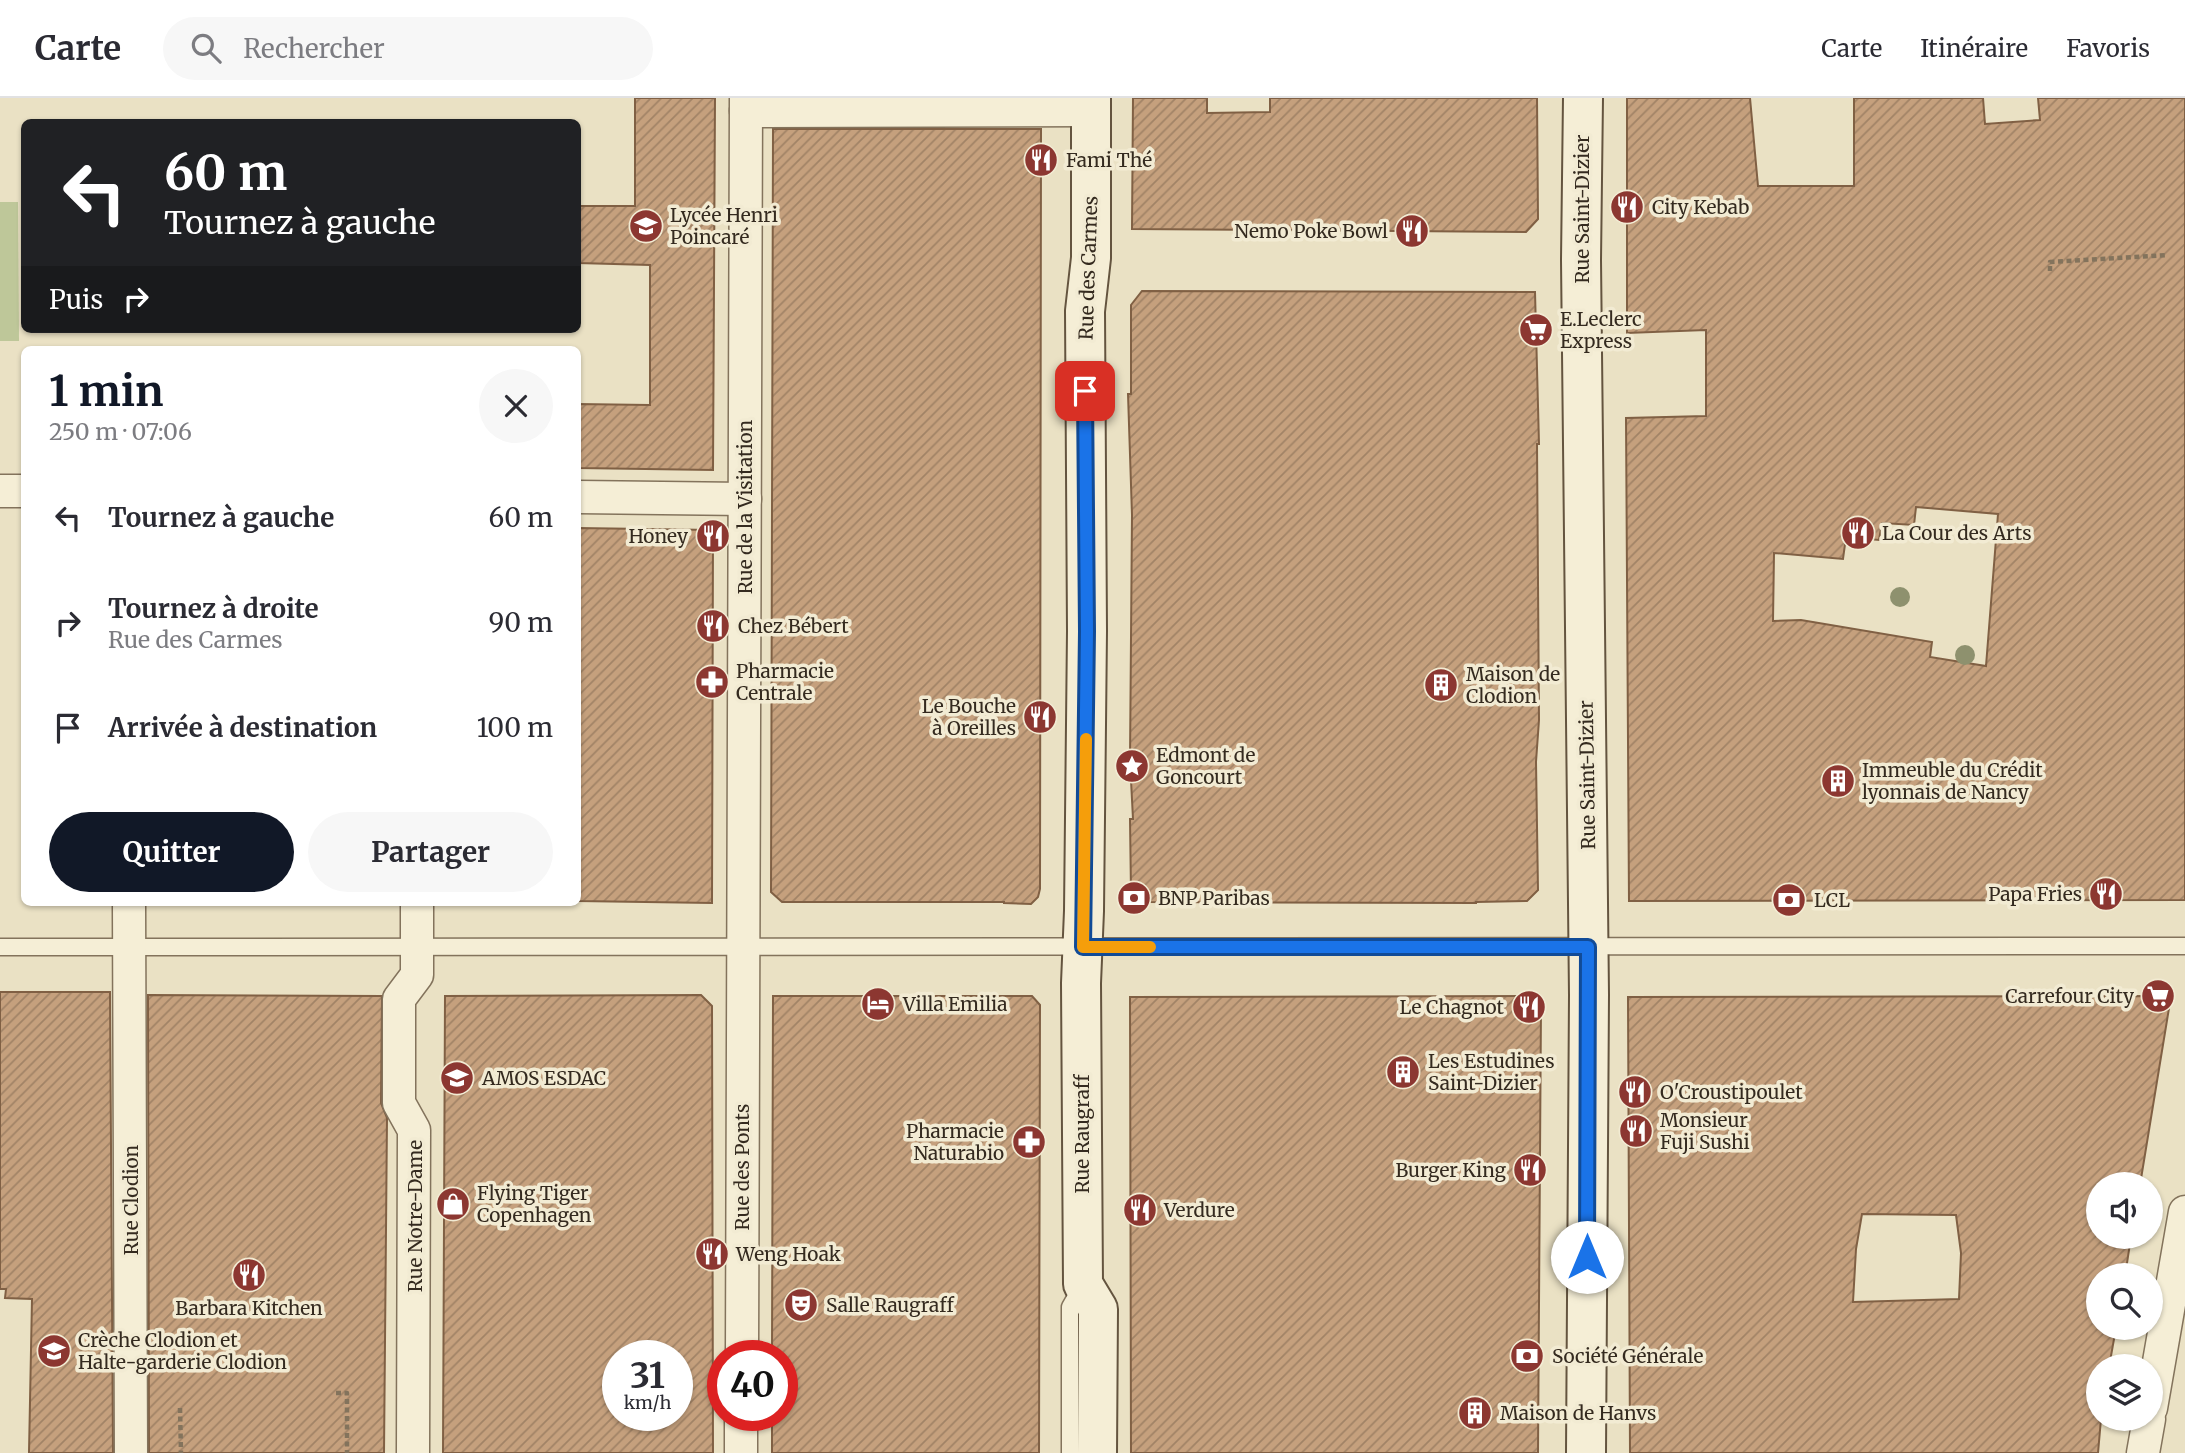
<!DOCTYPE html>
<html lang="fr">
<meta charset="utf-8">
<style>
body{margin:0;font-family:Merriweather,serif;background:#f7f7f7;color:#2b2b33;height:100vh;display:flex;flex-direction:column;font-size:26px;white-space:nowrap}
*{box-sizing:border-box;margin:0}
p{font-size:23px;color:#7c7c81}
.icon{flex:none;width:38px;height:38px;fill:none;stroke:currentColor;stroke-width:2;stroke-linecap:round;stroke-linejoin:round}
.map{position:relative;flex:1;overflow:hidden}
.details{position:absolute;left:21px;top:248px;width:560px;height:560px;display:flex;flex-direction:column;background:#fff;border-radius:10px;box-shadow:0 2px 5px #0004}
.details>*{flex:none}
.top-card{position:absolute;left:21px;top:21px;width:560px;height:214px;border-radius:10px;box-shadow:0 2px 5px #0004;background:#202124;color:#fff;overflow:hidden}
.buttons{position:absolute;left:2086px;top:1074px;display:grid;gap:14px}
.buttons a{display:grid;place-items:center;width:77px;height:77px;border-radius:50%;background:#fff;box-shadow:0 2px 5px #0004;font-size:35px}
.speed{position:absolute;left:602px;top:1242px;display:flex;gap:14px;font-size:35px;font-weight:700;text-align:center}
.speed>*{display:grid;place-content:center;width:91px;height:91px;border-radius:50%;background:#fff;box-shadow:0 2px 5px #0004;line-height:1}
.speed small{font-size:18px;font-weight:400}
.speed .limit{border:10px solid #d22;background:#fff;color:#111}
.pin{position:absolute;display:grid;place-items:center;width:60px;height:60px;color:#fff;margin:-30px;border-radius:14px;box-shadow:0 4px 10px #0006}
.me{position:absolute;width:77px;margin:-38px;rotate:0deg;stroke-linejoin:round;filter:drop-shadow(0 0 5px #0008)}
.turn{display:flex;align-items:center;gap:24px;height:147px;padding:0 28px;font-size:32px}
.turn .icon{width:91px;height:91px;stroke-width:2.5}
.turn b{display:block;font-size:49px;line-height:60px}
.then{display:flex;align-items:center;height:66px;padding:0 28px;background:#0003;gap:14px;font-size:26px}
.round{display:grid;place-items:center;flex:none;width:74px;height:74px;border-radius:37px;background:#f7f7f7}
.summary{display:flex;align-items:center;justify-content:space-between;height:119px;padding:0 28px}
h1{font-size:42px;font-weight:700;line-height:52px;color:#111827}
.action{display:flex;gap:14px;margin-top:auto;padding:14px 28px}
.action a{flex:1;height:80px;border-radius:42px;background:#111827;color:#fff;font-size:28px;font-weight:700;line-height:80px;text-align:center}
.action a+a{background:#f7f7f7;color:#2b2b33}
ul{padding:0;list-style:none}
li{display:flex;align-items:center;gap:21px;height:105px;padding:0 28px}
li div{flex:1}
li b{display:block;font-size:26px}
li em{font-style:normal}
header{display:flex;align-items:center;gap:42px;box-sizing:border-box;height:98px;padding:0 35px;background:#fff;border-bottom:2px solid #e1e1e2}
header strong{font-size:33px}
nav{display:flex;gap:38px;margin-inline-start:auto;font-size:24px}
.search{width:490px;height:63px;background:#f7f7f7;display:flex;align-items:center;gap:18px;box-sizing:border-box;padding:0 24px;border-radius:38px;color:#7c7c81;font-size:26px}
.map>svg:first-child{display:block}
</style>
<header>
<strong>Carte</strong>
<div class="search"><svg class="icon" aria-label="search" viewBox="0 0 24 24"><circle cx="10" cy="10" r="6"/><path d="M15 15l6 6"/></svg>Rechercher</div>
<nav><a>Carte</a><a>Itinéraire</a><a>Favoris</a></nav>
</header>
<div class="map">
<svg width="2185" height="1355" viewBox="0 0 2185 1355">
<defs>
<pattern id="building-hatch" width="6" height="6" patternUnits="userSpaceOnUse" patternTransform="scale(1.75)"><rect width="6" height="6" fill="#c5a07d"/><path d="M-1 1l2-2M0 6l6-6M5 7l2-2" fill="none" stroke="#a18366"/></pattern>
</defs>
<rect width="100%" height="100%" fill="#eae1c4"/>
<polygon fill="#bec799" points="0,104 18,104 19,243 0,243"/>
<g fill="url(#building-hatch)" stroke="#806044" stroke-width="2" fill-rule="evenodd">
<polygon points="635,0 715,0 713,372 578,370 578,306 650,307 650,167 578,165 578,108 635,108"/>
<polygon points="1133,0 1207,0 1207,15 1270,14 1270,0 1537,0 1538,121 1526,134 1132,131"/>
<path d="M1627,0h123l8,88h96v-88h129l2,26 55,-4 -2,-22h147v802l-556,1 -3,-483 80,-2v-86l-79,3zM1916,409l82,7 -12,152 -56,-9 2,-15 -131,-22 -28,1 1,-68 69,6 3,-22 33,3 3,-17 32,2z"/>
<polygon points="773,31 1041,31 1040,791 1038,799 1031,806 1004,805 1004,804 782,804 771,794"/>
<polygon points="1142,193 1535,194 1539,346 1537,346 1539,622 1536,664 1538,792 1527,803 1476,804 1476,805 1143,804 1136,803 1131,795 1130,721 1133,721 1130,663 1132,417 1128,296 1131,296 1131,207"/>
<polygon points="578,430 713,432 712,805 578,803"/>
<polygon points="0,894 110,894 113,1355 29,1355 32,1201 5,1200 6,1191 0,1191"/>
<polygon points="148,897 382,898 381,1005 387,1020 384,1355 149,1355"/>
<path d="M701,897l11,11 1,447h-270l2,-457zM618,1258h59v60h-59z"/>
<polygon points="773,898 1032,898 1040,907 1039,1355 772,1355 772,1318 782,1318 782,1258 772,1258"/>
<polygon points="1530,898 1541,908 1538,1355 1131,1355 1130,899"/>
<path d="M2171,898l-31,189h-42v52h33l-6,39h-27v52h18l-7,39h-11v52h3l-3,34h-468l-2,-456zM1862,1116l94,1 5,38 -2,46 -106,3 3,-53z"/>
</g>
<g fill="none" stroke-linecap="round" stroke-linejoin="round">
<g stroke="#83735c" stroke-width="19">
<g id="lane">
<polyline points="0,849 2185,848"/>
<polyline points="1070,1355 1070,1209 1082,1188"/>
</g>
</g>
<g stroke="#83735c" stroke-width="35">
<g id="street">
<polyline points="746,13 1091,12"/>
<polyline points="0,393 24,393"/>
<polyline points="578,399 745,401"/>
<polyline points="129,805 131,1355"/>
<polyline points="742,1258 746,0"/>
<polyline points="2151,1310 2185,1114"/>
<polyline points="413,1355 414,1032 399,1005 399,901 417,877 417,805"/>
<polyline points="741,1355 741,1318"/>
<polyline points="2143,1355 2149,1321"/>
</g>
</g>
<g stroke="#64543f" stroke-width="42">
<g id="secondary">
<polyline points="1091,0 1091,160 1085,213 1087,533 1084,813 1081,885 1083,1186 1098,1211 1097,1355"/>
<polyline points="1583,0 1581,162 1589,897 1586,1355"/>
</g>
</g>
<g stroke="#83735c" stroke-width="4.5" stroke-dasharray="5 3.5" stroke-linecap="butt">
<polyline points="2050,173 2050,164 2168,157"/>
<polyline points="336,1295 347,1295 347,1355"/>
<polyline points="180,1310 181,1355"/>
</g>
<use href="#lane" stroke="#f5eed6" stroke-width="16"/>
<use href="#street" stroke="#f5eed6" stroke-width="32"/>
<use href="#secondary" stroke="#f5eed6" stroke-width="38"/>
</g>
<g fill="#8e916e">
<circle cx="1900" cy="499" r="10"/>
<circle cx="1965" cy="557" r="10"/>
</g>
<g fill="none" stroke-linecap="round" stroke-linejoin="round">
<g stroke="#114b97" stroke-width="18">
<polyline id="route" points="1085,293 1087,533 1083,849 1588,849 1587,1159"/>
</g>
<use href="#route" stroke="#1a73e8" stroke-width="12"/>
<polyline stroke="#f59e0b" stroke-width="12" points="1086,641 1083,849 1150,849"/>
</g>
<defs>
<g id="restaurant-disc" transform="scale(1.75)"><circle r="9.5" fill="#8c3731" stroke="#f2ebd3"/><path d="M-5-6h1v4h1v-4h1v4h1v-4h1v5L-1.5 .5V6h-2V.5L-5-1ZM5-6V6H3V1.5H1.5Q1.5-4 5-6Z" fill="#fff"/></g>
<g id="school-disc" transform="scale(1.75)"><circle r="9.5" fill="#8c3731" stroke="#f2ebd3"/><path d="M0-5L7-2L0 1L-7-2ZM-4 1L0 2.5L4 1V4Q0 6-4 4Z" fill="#fff"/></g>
<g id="supermarket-disc" transform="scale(1.75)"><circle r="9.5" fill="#8c3731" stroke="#f2ebd3"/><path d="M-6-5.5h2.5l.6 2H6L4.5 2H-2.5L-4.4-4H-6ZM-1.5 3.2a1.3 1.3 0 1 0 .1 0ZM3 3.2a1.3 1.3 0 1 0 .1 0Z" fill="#fff"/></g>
<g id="pharmacy-disc" transform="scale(1.75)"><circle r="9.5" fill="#8c3731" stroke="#f2ebd3"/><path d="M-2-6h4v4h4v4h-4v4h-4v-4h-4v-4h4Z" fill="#fff"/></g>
<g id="building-disc" transform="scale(1.75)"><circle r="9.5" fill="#8c3731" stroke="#f2ebd3"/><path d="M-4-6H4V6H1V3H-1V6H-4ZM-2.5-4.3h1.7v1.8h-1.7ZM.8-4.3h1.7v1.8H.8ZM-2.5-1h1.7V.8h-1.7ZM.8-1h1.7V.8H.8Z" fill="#fff"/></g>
<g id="sight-disc" transform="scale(1.75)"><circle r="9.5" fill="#8c3731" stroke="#f2ebd3"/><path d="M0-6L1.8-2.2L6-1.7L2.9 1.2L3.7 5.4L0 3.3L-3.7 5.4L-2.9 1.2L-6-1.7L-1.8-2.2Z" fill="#fff"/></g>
<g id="bank-disc" transform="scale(1.75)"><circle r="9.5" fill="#8c3731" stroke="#f2ebd3"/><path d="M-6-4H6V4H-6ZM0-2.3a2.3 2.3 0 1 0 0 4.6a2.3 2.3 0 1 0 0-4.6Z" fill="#fff"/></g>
<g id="hotel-disc" transform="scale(1.75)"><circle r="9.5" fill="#8c3731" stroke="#f2ebd3"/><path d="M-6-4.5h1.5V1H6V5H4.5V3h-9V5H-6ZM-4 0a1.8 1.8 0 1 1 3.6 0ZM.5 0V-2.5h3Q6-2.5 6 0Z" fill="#fff"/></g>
<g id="university-disc" transform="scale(1.75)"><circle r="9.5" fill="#8c3731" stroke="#f2ebd3"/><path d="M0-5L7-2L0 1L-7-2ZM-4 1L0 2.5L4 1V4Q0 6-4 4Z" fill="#fff"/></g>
<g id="shop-disc" transform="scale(1.75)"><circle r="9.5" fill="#8c3731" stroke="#f2ebd3"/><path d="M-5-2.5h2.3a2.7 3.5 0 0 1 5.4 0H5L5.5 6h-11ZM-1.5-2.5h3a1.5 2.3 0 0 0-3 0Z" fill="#fff"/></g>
<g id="theatre-disc" transform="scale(1.75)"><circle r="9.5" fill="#8c3731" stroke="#f2ebd3"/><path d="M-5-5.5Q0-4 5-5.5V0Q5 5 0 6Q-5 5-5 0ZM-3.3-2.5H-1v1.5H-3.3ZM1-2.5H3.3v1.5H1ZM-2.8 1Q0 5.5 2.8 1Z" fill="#fff"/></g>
</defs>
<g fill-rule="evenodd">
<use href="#restaurant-disc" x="1041" y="62"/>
<use href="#restaurant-disc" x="1627" y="109"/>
<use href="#school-disc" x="646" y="128"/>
<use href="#restaurant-disc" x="1412" y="133"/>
<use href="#supermarket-disc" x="1536" y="232"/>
<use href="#restaurant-disc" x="1858" y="435"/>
<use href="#restaurant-disc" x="713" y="438"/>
<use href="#restaurant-disc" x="713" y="528"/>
<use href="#pharmacy-disc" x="712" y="584"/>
<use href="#building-disc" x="1441" y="587"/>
<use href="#restaurant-disc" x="1040" y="619"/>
<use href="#sight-disc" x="1132" y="668"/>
<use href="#building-disc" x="1838" y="683"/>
<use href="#restaurant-disc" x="2106" y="796"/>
<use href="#bank-disc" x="1134" y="800"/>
<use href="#bank-disc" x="1789" y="802"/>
<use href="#supermarket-disc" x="2158" y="898"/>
<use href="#hotel-disc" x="878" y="906"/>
<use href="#restaurant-disc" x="1529" y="909"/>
<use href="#building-disc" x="1403" y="974"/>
<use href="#university-disc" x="457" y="980"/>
<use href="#restaurant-disc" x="1635" y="994"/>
<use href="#restaurant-disc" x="1636" y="1033"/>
<use href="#pharmacy-disc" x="1029" y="1044"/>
<use href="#restaurant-disc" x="1530" y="1072"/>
<use href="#shop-disc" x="453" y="1106"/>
<use href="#restaurant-disc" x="1140" y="1112"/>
<use href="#restaurant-disc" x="712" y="1156"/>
<use href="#restaurant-disc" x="249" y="1177"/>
<use href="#theatre-disc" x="801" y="1207"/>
<use href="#school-disc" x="54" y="1253"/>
<use href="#bank-disc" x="1527" y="1258"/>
<use href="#building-disc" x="1475" y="1315"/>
</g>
<g text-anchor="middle" stroke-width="7" stroke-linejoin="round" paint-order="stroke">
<g font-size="19" fill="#342a1f" stroke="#f2ebd3" text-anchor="start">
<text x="1066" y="69">Fami Thé</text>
<text x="1652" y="116">City Kebab</text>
<text x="670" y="124">Lycée Henri<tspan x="670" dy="22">Poincaré</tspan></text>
<text x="1388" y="140" text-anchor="end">Nemo Poke Bowl</text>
<text x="1560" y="228">E.Leclerc<tspan x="1560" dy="22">Express</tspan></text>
<text x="1882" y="442">La Cour des Arts</text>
<text x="688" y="445" text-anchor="end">Honey</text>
<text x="738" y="535">Chez Bébert</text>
<text x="736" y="580">Pharmacie<tspan x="736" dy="22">Centrale</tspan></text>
<text x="1466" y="583">Maison de<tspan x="1466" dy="22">Clodion</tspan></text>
<text x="1016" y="615" text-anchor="end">Le Bouche<tspan x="1016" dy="22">à Oreilles</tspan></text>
<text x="1156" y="664">Edmont de<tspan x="1156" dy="22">Goncourt</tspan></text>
<text x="1862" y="679">Immeuble du Crédit<tspan x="1862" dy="22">lyonnais de Nancy</tspan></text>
<text x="2082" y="803" text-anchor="end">Papa Fries</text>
<text x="1158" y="807">BNP Paribas</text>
<text x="1814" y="809">LCL</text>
<text x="2134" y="905" text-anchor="end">Carrefour City</text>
<text x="903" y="913">Villa Emilia</text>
<text x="1504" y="916" text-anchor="end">Le Chagnot</text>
<text x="1428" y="970">Les Estudines<tspan x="1428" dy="22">Saint-Dizier</tspan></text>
<text x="482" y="987">AMOS ESDAC</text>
<text x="1660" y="1001">O'Croustipoulet</text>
<text x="1660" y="1029">Monsieur<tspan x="1660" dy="22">Fuji Sushi</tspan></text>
<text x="1004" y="1040" text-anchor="end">Pharmacie<tspan x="1004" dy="22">Naturabio</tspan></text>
<text x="1506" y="1079" text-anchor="end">Burger King</text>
<text x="477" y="1102">Flying Tiger<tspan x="477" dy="22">Copenhagen</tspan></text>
<text x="1164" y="1119">Verdure</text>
<text x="736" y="1163">Weng Hoak</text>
<text x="826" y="1214">Salle Raugraff</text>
<text x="249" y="1217" text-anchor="middle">Barbara Kitchen</text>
<text x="78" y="1249">Crèche Clodion et<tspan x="78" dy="22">Halte-garderie Clodion</tspan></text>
<text x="1552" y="1265">Société Générale</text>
<text x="1500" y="1322">Maison de Hanvs</text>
</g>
<g font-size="19" fill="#342a1f" stroke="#f2ebd3">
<text transform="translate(1582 111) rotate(-90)" y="7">Rue Saint-Dizier</text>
<text transform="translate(1088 170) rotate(-88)" y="7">Rue des Carmes</text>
<text transform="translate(745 409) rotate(-90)" y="7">Rue de la Visitation</text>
<text transform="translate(1587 677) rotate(-91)" y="7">Rue Saint-Dizier</text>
<text transform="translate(1082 1036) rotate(-90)" y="7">Rue Raugraff</text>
<text transform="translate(742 1069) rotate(-90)" y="7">Rue des Ponts</text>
<text transform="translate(131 1102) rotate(-90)" y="7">Rue Clodion</text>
<text transform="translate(415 1118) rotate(-90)" y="7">Rue Notre-Dame</text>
</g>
</g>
</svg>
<div class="buttons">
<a><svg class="icon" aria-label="sound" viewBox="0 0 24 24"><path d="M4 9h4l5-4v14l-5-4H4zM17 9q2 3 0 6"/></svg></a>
<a><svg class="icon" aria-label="search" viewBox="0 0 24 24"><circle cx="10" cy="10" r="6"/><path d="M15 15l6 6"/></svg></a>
<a><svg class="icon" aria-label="layers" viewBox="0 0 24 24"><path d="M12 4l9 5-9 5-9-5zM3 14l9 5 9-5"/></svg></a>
</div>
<div class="speed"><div>31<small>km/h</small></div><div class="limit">40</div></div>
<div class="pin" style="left:1085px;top:293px;background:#d93025"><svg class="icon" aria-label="arrive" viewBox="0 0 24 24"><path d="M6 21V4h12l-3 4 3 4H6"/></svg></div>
<svg class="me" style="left:1587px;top:1159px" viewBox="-20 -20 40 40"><circle r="19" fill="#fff"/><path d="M0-13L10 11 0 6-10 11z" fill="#1a73e8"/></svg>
<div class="top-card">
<div class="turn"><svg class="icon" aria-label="left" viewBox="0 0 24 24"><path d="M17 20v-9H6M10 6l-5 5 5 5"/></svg><div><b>60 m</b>Tournez à gauche</div></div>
<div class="then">Puis<svg class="icon" aria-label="right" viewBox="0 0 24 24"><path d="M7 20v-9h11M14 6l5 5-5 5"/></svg></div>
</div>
<section class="details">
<div class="summary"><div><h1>1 min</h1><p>250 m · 07:06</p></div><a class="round"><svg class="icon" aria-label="close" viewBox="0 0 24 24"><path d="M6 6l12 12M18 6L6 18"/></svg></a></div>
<ul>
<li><svg class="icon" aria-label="left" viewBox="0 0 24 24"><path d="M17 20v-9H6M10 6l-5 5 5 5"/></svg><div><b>Tournez à gauche</b></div><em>60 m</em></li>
<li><svg class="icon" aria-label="right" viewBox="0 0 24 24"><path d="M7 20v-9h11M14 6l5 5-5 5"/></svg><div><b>Tournez à droite</b><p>Rue des Carmes</p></div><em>90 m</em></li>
<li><svg class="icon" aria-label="arrive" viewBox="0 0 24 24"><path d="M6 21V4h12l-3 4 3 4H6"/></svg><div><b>Arrivée à destination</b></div><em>100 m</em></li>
</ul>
<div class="action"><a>Quitter</a><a>Partager</a></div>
</section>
</div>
